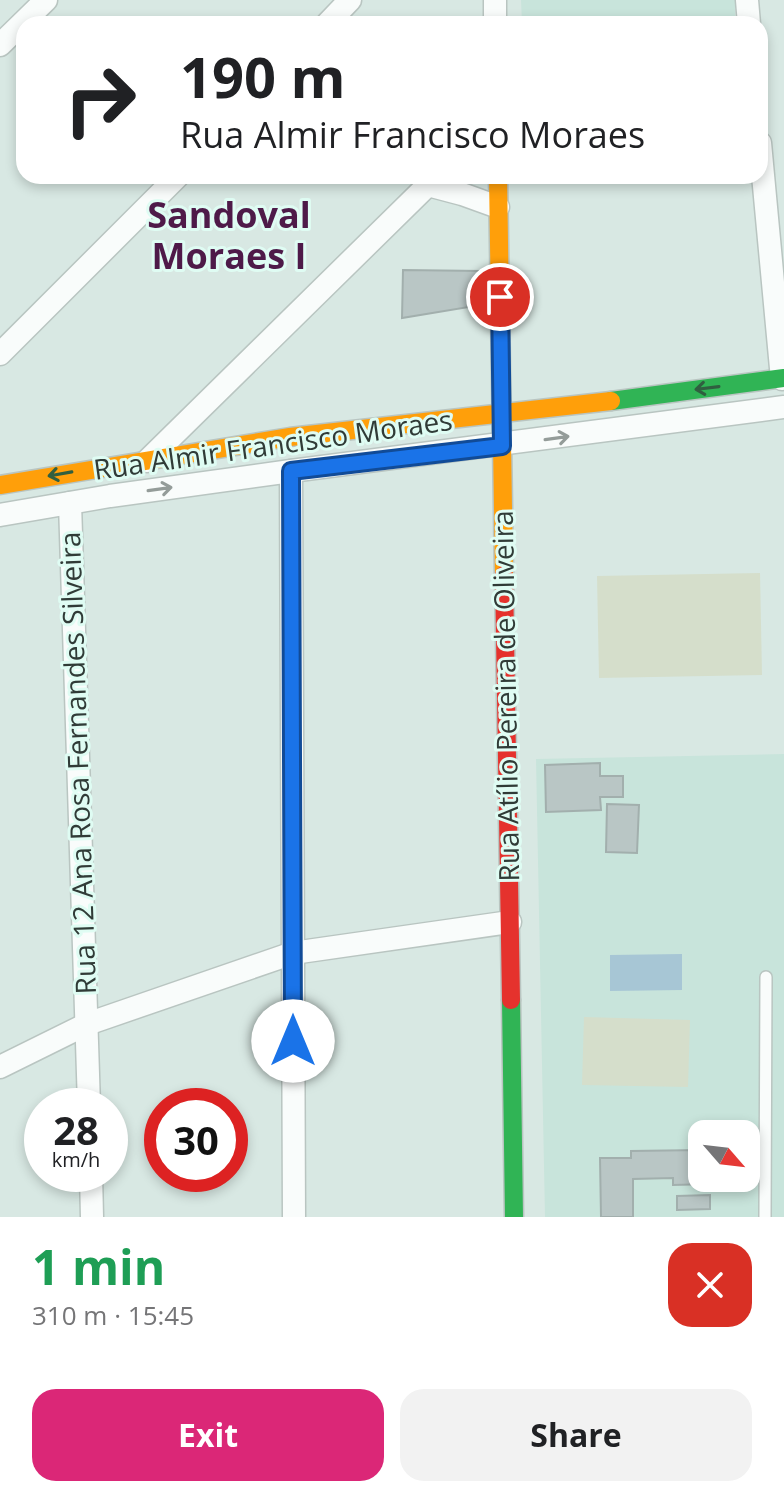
<!DOCTYPE html>
<meta charset="utf-8">
<style>
body{margin:0;font-family:"Open Sans",sans-serif;background:#f2f2f2;color:#202124;height:100vh;display:flex;flex-direction:column;font-size:30px;white-space:nowrap}
*{box-sizing:border-box;margin:0}
p{font-size:26px;color:#757577}
.icon{flex:none;width:44px;height:44px;fill:none;stroke:currentColor;stroke-width:2;stroke-linecap:round;stroke-linejoin:round}
.map{position:relative;height:1217px;overflow:hidden}
.panel{display:flex;flex-direction:column;background:#fff;flex:1}
.panel>*{flex:none}
.guide{position:absolute;left:16px;top:16px;width:752px;height:168px;border-radius:24px;box-shadow:0 4px 12px #0003;background:#fff;color:#202124;overflow:hidden}
.needle{width:52px;rotate:118deg}
.controls{position:absolute;left:688px;top:1120px;display:grid;gap:16px}
.controls a{display:grid;place-items:center;width:72px;height:72px;border-radius:16px;background:#fff;box-shadow:0 4px 12px #0003;font-size:40px}
.speed{position:absolute;left:24px;top:1088px;display:flex;gap:16px;font-size:40px;font-weight:700;text-align:center}
.speed>*{display:grid;place-content:center;width:104px;height:104px;border-radius:50%;background:#fff;box-shadow:0 4px 12px #0003;line-height:1}
.speed small{font-size:20px;font-weight:400}
.speed .limit{border:12px solid #d22;background:#fff;color:#111}
.pin{position:absolute;display:grid;place-items:center;width:68px;height:68px;color:#fff;margin:-34px;border:4px solid #fff;border-radius:50%;box-shadow:0 2px 8px #0007}
.me{position:absolute;width:88px;margin:-44px;rotate:0deg;stroke-linejoin:round;filter:drop-shadow(0 0 6px #0008)}
.turn{display:flex;align-items:center;gap:28px;height:168px;padding:0 32px;font-size:36px}
.turn .icon{width:104px;height:104px;stroke-width:2.5}
.turn b{display:block;font-size:56px;line-height:68px}
.round{display:grid;place-items:center;flex:none;width:84px;height:84px;border-radius:24px;background:#f2f2f2}
.overview{display:flex;align-items:center;justify-content:space-between;height:136px;padding:0 32px}
h1{font-size:48px;font-weight:700;line-height:60px;color:#1e9e55}
.cta{display:flex;gap:16px;margin-top:auto;padding:16px 32px}
.cta a{flex:1;height:92px;border-radius:24px;background:#db2777;color:#fff;font-size:32px;font-weight:700;line-height:92px;text-align:center}
.cta a+a{background:#f2f2f2;color:#202124}
.map>svg:first-child{display:block}
</style>
<div class="map">
<svg width="784" height="1217" viewBox="0 0 784 1217">
<rect width="100%" height="100%" fill="#d8e8e3"/>
<g fill="#c8e4db" fill-rule="evenodd">
<polygon points="521,0 735,0 735,24 522,24"/>
<path d="M784,754v463h-239l-9,-458zM702,1134h44v44h-44z"/>
</g>
<g fill="#d5decb">
<polygon points="760,573 762,675 599,678 597,576"/>
<polygon points="584,1017 690,1020 688,1087 582,1085"/>
</g>
<polygon fill="#a7c6d5" points="682,954 682,990 610,991 610,955"/>
<g fill="#b9c6c5" stroke="#a2afad" stroke-width="2">
<polygon points="403,270 481,271 481,305 402,318"/>
<polygon points="600,763 600,776 623,776 623,797 600,797 601,810 546,812 545,765"/>
<polygon points="607,804 639,805 637,853 606,852"/>
<polygon points="702,1150 702,1178 711,1178 711,1184 673,1185 673,1178 633,1179 633,1217 601,1217 600,1158 631,1158 631,1151"/>
<polygon points="710,1195 710,1209 677,1210 677,1196"/>
</g>
<g fill="none" stroke-linecap="round" stroke-linejoin="round">
<g stroke="#b9c5c1" stroke-width="14">
<polyline id="lane" points="765,1217 766,977"/>
</g>
<g stroke="#b9c5c1" stroke-width="25">
<g id="street">
<polyline points="495,0 495,24"/>
<polyline points="747,0 749,24"/>
<polyline points="327,24 350,0"/>
<polyline points="0,45 46,0"/>
<polyline points="760,143 782,379"/>
<polyline points="428,185 462,194 498,207"/>
<polyline points="0,354 178,176"/>
<polyline points="147,461 437,176"/>
<polyline points="291,471 294,1217"/>
<polyline points="70,503 89,1106"/>
<polyline points="0,515 110,496 291,471 784,407"/>
<polyline points="0,1067 87,1024 293,953 510,922"/>
<polyline points="91,1174 92,1217"/>
</g>
</g>
<g stroke="#b9c5c1" stroke-width="21">
<g id="fast">
<polyline points="611,401 784,378"/>
<polyline points="511,1000 514,1217"/>
</g>
</g>
<g stroke="#b9c5c1" stroke-width="21">
<g id="slow">
<polyline points="498,176 504,575"/>
<polyline points="0,485 290,437 611,401"/>
</g>
</g>
<g stroke="#b9c5c1" stroke-width="21">
<polyline id="jam" points="504,575 511,1000"/>
</g>
<use href="#lane" stroke="#f9fcfb" stroke-width="11"/>
<use href="#street" stroke="#f9fcfb" stroke-width="22"/>
<use href="#fast" stroke="#30b455" stroke-width="18"/>
<use href="#slow" stroke="#ff9f0a" stroke-width="18"/>
<use href="#jam" stroke="#e5322d" stroke-width="18"/>
</g>
<defs><path id="oneway-shaft" d="M-6 0H5M1.5-3L5.5 0L1.5 3" fill="none" stroke-width="1.6" stroke-linecap="round" stroke-linejoin="round" transform="scale(2)"/></defs>
<g stroke="#305f40">
<use href="#oneway-shaft" transform="translate(707 388) rotate(173)"/>
<use href="#oneway-shaft" transform="translate(60 474) rotate(170)"/>
</g>
<g stroke="#949c99">
<use href="#oneway-shaft" transform="translate(557 438) rotate(-8)"/>
<use href="#oneway-shaft" transform="translate(160 489) rotate(-8)"/>
</g>
<g fill="none" stroke-linecap="round" stroke-linejoin="round">
<g stroke="#114b97" stroke-width="20">
<polyline id="route" points="293,1041 291,471 502,446 500,297"/>
</g>
<use href="#route" stroke="#1a73e8" stroke-width="14"/>
</g>
<g text-anchor="middle" stroke-width="6" stroke-linejoin="round" paint-order="stroke">
<g font-size="28" fill="#303b37" stroke="#dffcf3">
<text transform="translate(273 445) rotate(-8)" y="10">Rua Almir Francisco Moraes</text>
<text transform="translate(506 696) rotate(-91)" y="10">Rua Atílio Pereira de Oliveira</text>
<text transform="translate(78 763) rotate(-92)" y="10">Rua 12 Ana Rosa Fernandes Silveira</text>
</g>
<g font-size="36" font-weight="bold" fill="#4e1a49" stroke="#dffcf3">
<text x="229" y="228">Sandoval<tspan x="229" dy="41">Moraes I</tspan></text>
</g>
</g>
</svg>
<div class="controls">
<a><svg class="needle" viewBox="-14 -14 28 28"><path d="M0-13l5 13h-10z" fill="#e53935"/><path d="M0 13l5-13h-10z" fill="#757577"/></svg></a>
</div>
<div class="speed"><div>28<small>km/h</small></div><div class="limit">30</div></div>
<div class="pin" style="left:500px;top:297px;background:#d93025"><svg class="icon" aria-label="arrive" viewBox="0 0 24 24"><path d="M6 21V4h12l-3 4 3 4H6"/></svg></div>
<svg class="me" style="left:293px;top:1041px" viewBox="-20 -20 40 40"><circle r="19" fill="#fff"/><path d="M0-13L10 11 0 6-10 11z" fill="#1a73e8"/></svg>
<div class="guide">
<div class="turn"><svg class="icon" aria-label="right" viewBox="0 0 24 24"><path d="M7 20v-9h11M14 6l5 5-5 5"/></svg><div><b>190 m</b>Rua Almir Francisco Moraes</div></div>
</div>
</div>
<section class="panel">
<div class="overview"><div><h1>1 min</h1><p>310 m · 15:45</p></div><a class="round" style="background:#d93025;color:#fff"><svg class="icon" aria-label="close" viewBox="0 0 24 24"><path d="M6 6l12 12M18 6L6 18"/></svg></a></div>
<div class="cta"><a>Exit</a><a>Share</a></div>
</section>
